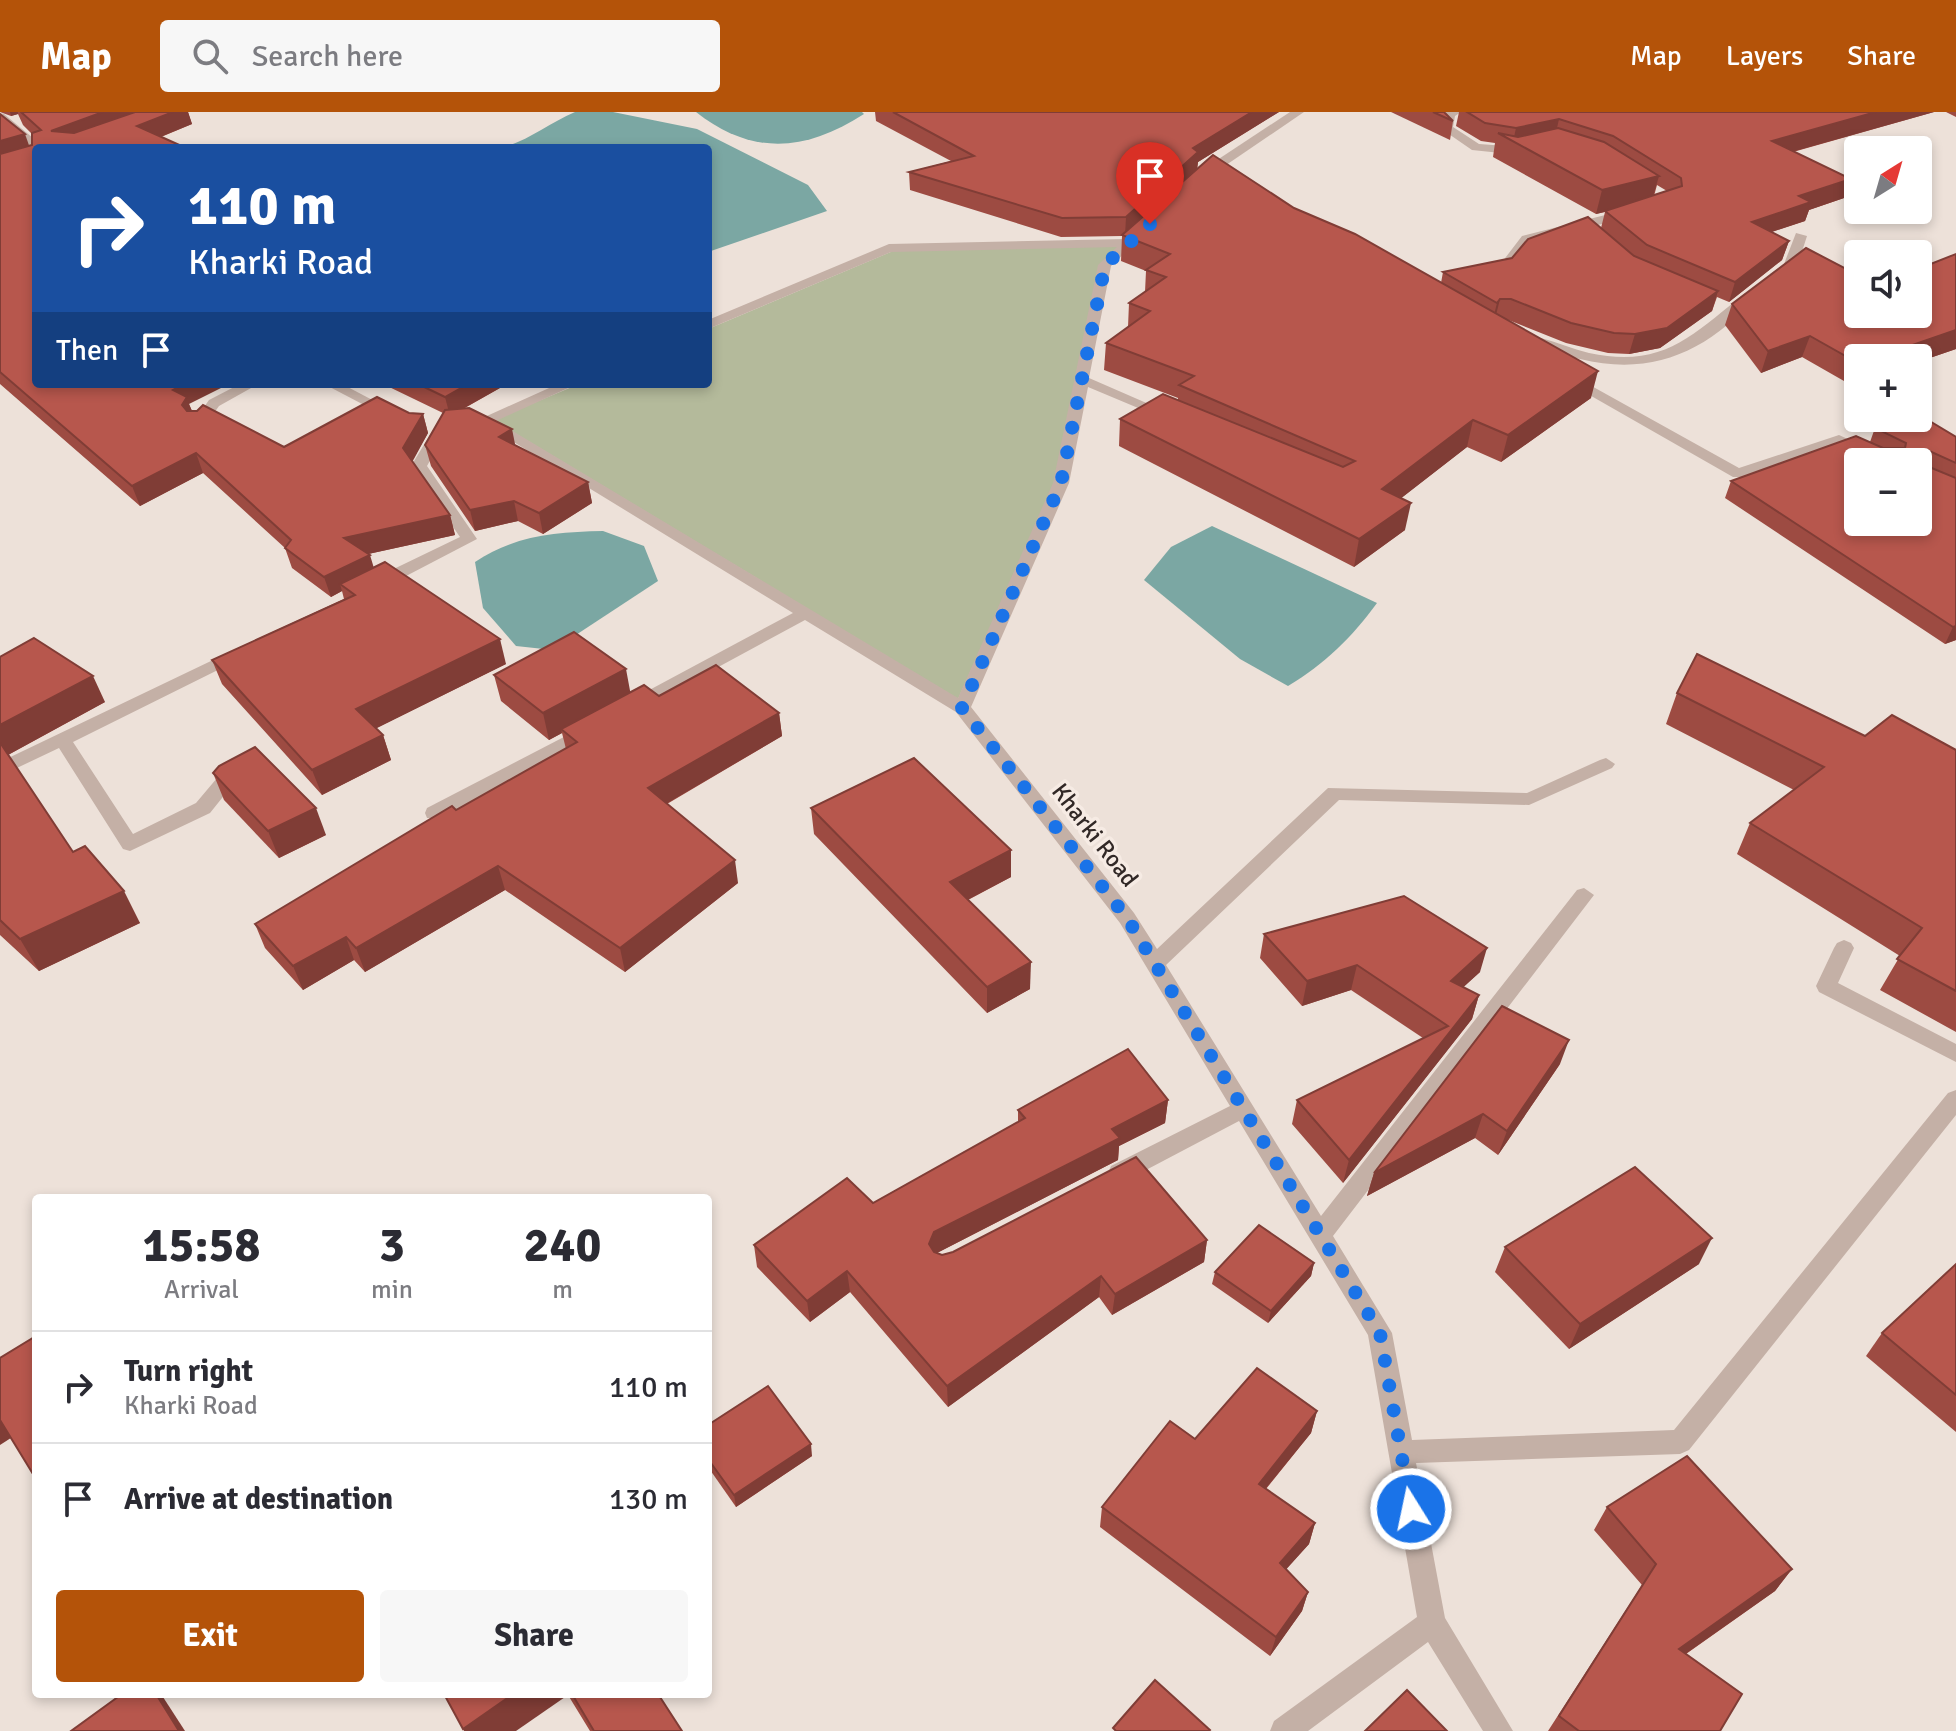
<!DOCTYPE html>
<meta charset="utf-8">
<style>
body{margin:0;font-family:Signika,sans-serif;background:#f7f7f7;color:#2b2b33;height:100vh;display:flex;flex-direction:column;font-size:30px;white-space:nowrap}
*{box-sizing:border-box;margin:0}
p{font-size:26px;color:#7c7c81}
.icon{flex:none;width:44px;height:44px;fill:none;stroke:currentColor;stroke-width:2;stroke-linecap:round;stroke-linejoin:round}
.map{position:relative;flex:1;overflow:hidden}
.drawer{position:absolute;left:32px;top:1082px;width:680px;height:504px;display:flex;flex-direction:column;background:#fff;border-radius:8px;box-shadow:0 4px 12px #0003}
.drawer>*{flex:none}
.banner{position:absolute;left:32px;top:32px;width:680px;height:244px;border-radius:8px;box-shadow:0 4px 12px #0003;background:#1a4fa0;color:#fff;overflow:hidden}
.needle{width:52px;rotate:37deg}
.fabs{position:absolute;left:1844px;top:24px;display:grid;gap:16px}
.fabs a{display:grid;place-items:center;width:88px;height:88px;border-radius:8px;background:#fff;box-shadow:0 4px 12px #0003;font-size:40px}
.pin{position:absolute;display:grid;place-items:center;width:68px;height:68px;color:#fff;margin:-82px -34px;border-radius:50% 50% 50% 0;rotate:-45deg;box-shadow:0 0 8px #0007}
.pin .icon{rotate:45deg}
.me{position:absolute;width:88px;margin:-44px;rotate:350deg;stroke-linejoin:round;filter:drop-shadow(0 0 6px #0008)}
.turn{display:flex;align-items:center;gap:28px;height:168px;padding:0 24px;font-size:36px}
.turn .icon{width:104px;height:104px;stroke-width:2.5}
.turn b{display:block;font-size:56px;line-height:68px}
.then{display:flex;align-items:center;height:76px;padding:0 24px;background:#0003;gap:16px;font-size:30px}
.eta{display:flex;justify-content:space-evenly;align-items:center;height:136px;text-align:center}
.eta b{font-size:48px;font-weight:700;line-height:56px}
.cta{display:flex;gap:16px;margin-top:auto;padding:16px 24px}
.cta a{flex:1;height:92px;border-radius:8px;background:#b45309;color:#fff;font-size:32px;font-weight:700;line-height:92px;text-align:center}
.cta a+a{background:#f7f7f7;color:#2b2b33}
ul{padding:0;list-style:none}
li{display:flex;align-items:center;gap:24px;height:112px;padding:0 24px;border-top:2px solid #e1e1e2}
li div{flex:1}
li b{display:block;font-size:30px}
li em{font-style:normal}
header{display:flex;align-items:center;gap:48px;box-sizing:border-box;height:112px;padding:0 40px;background:#b45309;color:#fff}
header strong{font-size:38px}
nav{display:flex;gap:44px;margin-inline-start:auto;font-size:28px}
.search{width:560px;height:72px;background:#f7f7f7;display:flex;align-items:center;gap:20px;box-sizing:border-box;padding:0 28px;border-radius:8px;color:#7c7c81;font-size:30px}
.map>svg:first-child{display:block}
</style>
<header>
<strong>Map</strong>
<div class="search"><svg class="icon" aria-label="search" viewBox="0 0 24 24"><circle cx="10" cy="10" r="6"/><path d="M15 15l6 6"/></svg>Search here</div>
<nav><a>Map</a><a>Layers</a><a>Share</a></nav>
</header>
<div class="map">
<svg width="1956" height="1619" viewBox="0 0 1956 1619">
<rect width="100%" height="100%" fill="#ede1d9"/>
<polygon fill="#b4ba9b" points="1122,133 1102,151 1056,369 958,587 493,308 579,272 708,272 708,217 893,139"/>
<g fill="#7ba7a3">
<path d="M575,0h38l84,17 111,56 19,26 -119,41v-104h-207c27,-7 48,-25 74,-36z"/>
<path d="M696,0h166l2,2c-59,38 -112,42 -168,-2z"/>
<path d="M1212,414l165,77c-25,34 -52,61 -89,83l-48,-27 -96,-79 27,-33z"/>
<path d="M603,419l41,15 14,35 -105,69 -37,-4 -33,-38 -8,-46c41,-27 80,-30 128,-31z"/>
</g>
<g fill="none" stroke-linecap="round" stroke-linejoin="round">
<g fill="#c4b0a6" fill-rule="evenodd">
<polygon points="1290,0 1304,0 1207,66 1199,66 1199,60"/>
<polygon points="1446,0 1461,0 1455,4 1453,15 1479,32 1520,35 1526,39 1520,43 1472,38 1443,18"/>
<polygon points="0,1 4,2 45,36 35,39 0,10"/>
<polygon points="1629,97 1635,101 1633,104 1532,130 1508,161 1496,158 1522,124"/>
<polygon points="1136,117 1147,120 1111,154 1089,266 1174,303 1167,307 1162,306 1088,275 1069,371 971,595 1134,801 1157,837 1328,676 1527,681 1600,648 1606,646 1615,652 1612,656 1529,693 1339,688 1166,853 1321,1104 1577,778 1584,776 1594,783 1333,1124 1392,1221 1412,1328 1674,1318 1948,981 1956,978 1956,1003 1689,1338 1680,1342 1416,1351 1445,1506 1513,1619 1483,1619 1428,1530 1308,1619 1270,1619 1274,1609 1417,1505 1368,1223 1239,1009 1127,1068 1119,1070 1111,1068 1108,1061 1111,1054 1230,994 1120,811 956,600 805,508 639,598 627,598 624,594 627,590 793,501 478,308 558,272 577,272 496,309 958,586 1053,371 1098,153 1117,135 891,140 708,217 708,208 889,132 1126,127"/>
<path d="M1796,121l11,3c-6,18 -12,46 -37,44v-6l14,-10z"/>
<path d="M1745,181l12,3c-49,55 -104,81 -177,63 -15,-3 -35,-7 -46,-17l7,-4c16,4 31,11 48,15 73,16 103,-17 156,-60z"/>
<polygon points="1570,262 1739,356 1839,323 1898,350 1877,350 1838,332 1743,365 1733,365 1565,269 1563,266"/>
<polygon points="240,272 258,272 219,294 204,315 194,315 192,312 209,288"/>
<polygon points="324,272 342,272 399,302 392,306 387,305"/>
<polygon points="441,312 448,316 427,354 477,427 385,475 373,475 373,467 460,425 411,354 436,313"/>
<polygon points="236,537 242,538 245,542 242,546 73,630 133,722 196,691 228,653 242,653 244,657 242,661 210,701 130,739 123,737 59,636 0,664 0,650"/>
<polygon points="587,613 593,615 596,619 593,623 441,706 427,706 425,701 427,696"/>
<polygon points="1844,828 1851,831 1854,836 1838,871 1956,932 1956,950 1819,880 1816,874 1834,836 1837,831"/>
</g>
</g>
<g fill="#9d4b42" fill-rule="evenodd">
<polygon points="0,0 188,0 192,12 161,25 189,292 192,299 284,335 409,301 423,302 428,321 412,349 450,403 455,423 368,442 373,456 506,552 376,616 383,623 391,648 322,683 222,572 212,548 344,487 342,479 331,485 292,456 285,436 203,361 140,394 0,272 0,2 29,34 32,33 32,22 23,13 18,2 11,4"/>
<path d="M875,0h404l-81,50 -1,7 97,39 147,75 2,-11 69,-14 89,-30 4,-16 -9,2 -103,-57 2,-14 -14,-2 -25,-15 3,-14h475l-141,40 58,27 -7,19 -35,12 -4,11 -34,11 18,9 -7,19 -53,42 -12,-5 -5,14 -52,37 -31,6 -21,-1 -42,-10 -60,-24 85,79 -90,64 -34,-15 -66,51 4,32 -51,37 -235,-121 1,-27 58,-19v-2l-74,-28 2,-27 22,-16 1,-24 16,-11 1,-21 -25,-10 1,-25 -61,1 -151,-47 -1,-18 42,-11 -75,-40zM1657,73l10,6 -13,5z"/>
<polygon points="1391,0 1444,0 1453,9 1450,28"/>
<polygon points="1946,0 1956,0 1956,5"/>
<polygon points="1956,142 1956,237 1918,250 1858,246 1858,271 1851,273 1802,245 1761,261 1725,213 1732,192 1858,202"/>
<polygon points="383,272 507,272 463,297 515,333 588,370 592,391 543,422 518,409 475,419 431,354 425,333 443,301"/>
<polygon points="1875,316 1956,325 1956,528 1945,532 1725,386 1731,369 1870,330"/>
<polygon points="0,545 105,590 8,643 73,740 140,811 39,859 0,823"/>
<polygon points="494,563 779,601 782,624 667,692 738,771 625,860 505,778 365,860 354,848 303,878 265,836 255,812 566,637 562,621 549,628 501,589"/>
<polygon points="1677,581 1865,624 1956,638 1956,920 1880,878 1900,844 1737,742 1750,711 1794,678 1666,612"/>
<polygon points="213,661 326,723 279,746 224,688"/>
<polygon points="811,696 1011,738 1011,765 968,788 1030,877 987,901 814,722"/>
<polygon points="1264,822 1480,860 1463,875 1479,883 1472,907 1343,1071 1292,1012 1297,988 1423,926 1351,878 1302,894 1260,846"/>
<polygon points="1560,952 1498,1043 1475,1026 1367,1084 1374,1061"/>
<polygon points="1168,988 1165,1011 1119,1034 1118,1048 937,1141 942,1143 1207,1128 1204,1150 1112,1203 1099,1185 948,1295 850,1180 810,1210 757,1155 754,1133 873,1091 1018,1010 1018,998"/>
<polygon points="1505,1135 1699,1152 1569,1237 1495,1160"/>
<polygon points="1314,1151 1311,1164 1268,1211 1212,1172 1215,1160"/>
<polygon points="1956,1152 1956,1320 1866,1244 1882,1221"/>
<polygon points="1317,1299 1311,1321 1266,1377 1315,1411 1309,1432 1286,1457 1308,1480 1302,1499 1270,1544 1100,1415 1102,1395 1195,1327"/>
<polygon points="708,1313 812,1344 736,1395 708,1355"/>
<polygon points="1607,1395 1792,1457 1775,1479 1686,1542 1720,1619 1548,1619 1642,1473 1594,1418"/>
<polygon points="444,1582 658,1582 682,1619 590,1619 568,1583"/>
</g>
<g fill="#803d36">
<polygon points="10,0 18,0 18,2 11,4"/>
<polygon points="103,0 155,0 59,36 51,19"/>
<polygon points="173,0 188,0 192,12 143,32 137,14"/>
<polygon points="1252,0 1279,0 1198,50 1197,58 1125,124 1126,105 1193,36"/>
<polygon points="1876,0 1934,0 1766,47 1772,29"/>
<polygon points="1559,7 1555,25 1513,30 1516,16"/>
<polygon points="25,22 31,39 0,48 0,29"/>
<polygon points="1659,64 1652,88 1596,102 1602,78"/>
<polygon points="1851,67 1844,86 1809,98 1805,109 1745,129 1752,110 1799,84"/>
<polygon points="1789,129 1782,148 1729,190 1735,170"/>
<polygon points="1718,179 1712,199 1660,236 1629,242 1635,222"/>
<polygon points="1500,187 1495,207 1492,211 1497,191"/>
<polygon points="1956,218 1956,237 1918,250 1918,246 1875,246"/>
<polygon points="1810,224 1802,245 1761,261 1768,239"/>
<polygon points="1858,254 1858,271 1851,273"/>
<polygon points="1598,259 1591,286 1501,350 1508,323"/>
<polygon points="184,272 229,272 189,292 194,304 183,295 173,278"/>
<polygon points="468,272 507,272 450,304 445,285"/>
<polygon points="423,302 428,321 409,356 403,336"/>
<polygon points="1473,308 1467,335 1377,405 1382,377"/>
<polygon points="512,317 516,337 499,325"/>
<polygon points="196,341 203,361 140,394 132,374"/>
<polygon points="588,370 592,391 543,422 539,401"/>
<polygon points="514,389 518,409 475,419 470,398"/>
<polygon points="1411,391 1405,418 1354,455 1359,427"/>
<polygon points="450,403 455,423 350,446 344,426"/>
<polygon points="370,443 376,463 340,472 342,479 331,485 324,465"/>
<polygon points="1956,514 1956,528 1945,532 1953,515"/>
<polygon points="500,527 506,552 365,622 356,597"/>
<polygon points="626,557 631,584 561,617 562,621 549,628 543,601"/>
<polygon points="93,564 105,590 6,644 0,632 0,613"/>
<polygon points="779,601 782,624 652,700 648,676"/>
<polygon points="383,623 391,648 322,683 312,658"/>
<polygon points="316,696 326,723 279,746 268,719"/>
<polygon points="1011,738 1011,765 950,797 950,770"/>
<polygon points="735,748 738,771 625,860 620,836"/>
<polygon points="498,754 505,778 365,860 356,836"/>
<polygon points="124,779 140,811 39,859 20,827"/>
<polygon points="346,825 354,848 303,878 293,854"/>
<polygon points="1487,836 1480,860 1444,893 1451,869"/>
<polygon points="1031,850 1030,877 987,901 987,875"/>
<polygon points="1357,853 1351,878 1302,894 1307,869"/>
<polygon points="1479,883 1472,907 1343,1071 1349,1048"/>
<polygon points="1569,928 1560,952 1498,1043 1507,1019"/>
<polygon points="1168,988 1165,1011 1119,1034 1118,1048 935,1142 929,1132 934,1120 1112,1017"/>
<polygon points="1483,1002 1475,1026 1367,1084 1374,1061"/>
<polygon points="1712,1126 1699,1152 1569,1237 1580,1212"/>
<polygon points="1207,1128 1204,1150 1112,1203 1115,1182"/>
<polygon points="1314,1151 1311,1164 1268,1211 1271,1199"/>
<polygon points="847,1159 850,1180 810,1210 807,1189"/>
<polygon points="1101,1164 1099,1185 948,1295 947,1274"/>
<polygon points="1317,1299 1311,1321 1253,1392 1259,1372"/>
<polygon points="0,1306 14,1324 0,1333"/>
<polygon points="811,1332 812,1344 736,1395 734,1383"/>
<polygon points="1315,1411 1309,1432 1274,1471 1280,1451"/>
<polygon points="1792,1457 1775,1479 1664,1557 1679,1537"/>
<polygon points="1308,1480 1302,1499 1270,1544 1276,1525"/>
<polygon points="156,1582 160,1582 163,1585 185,1619 179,1619"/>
<polygon points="513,1582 568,1583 516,1619 464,1619 463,1617"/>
</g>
<g fill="#b7574d" stroke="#803d36" stroke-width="2" fill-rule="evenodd">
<polygon points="21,0 103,0 51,19 74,21 135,0 173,0 137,14 186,36 36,36 36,272 184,272 173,278 187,285 182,293 187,299 197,299 203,293 284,335 377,285 409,301 423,302 403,336 450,403 344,426 370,443 324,465 285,436 291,428 196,341 132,374 0,260 0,42 32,33 32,21 41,18"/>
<polygon points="893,0 1252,0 1193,36 1198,40 1126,105 1062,106 909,60 974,44"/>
<polygon points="1433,0 1444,0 1453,9"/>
<polygon points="1467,0 1876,0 1772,29 1851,67 1799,84 1811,90 1752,110 1789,129 1735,170 1647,133 1605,99 1682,74 1681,66 1613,24 1559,7 1516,16 1485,11"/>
<polygon points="0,2 25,22 0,29"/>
<polygon points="1558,16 1604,30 1659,64 1602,78 1498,21 1518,25"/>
<polygon points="1213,43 1294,96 1355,122 1598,259 1508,323 1473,308 1382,377 1411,391 1359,427 1120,307 1163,282 1343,355 1355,349 1179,273 1194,264 1106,231 1150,199 1129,191 1166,165 1146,158 1170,142 1122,123"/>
<polygon points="1588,105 1634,144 1718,179 1667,216 1635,222 1614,221 1571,211 1511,187 1500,187 1497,191 1443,160 1512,146 1528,127"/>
<polygon points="1806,136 1858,163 1858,202 1918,202 1918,157 1956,142 1956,218 1875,246 1858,246 1858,251 1810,224 1768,239 1732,192"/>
<polygon points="418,272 468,272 445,285"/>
<polygon points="469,296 512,317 499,325 588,370 539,401 514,389 470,398 425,333 445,298"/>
<path d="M1918,302l38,23v26l-29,-13 -5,3v11l34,14v148l-3,1 -222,-146 125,-45 27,12h22l1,-5 -31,-15 29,-10h14zM1858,350h60v60h-60z"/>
<polygon points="385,450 500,527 356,597 383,623 312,658 212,548 355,483 340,472"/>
<polygon points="574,520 626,557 543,601 494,563"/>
<polygon points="34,526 93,564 0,613 0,545"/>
<polygon points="1697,542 1865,624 1892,603 1956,638 1956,879 1897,847 1922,816 1750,711 1824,655 1677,581"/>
<polygon points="716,553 779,601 648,676 735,748 620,836 498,754 356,836 346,825 293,854 255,812 452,694 456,698 577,630 561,617 644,573 659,584"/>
<polygon points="1,632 73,740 85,734 124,779 20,827 0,808 0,633"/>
<polygon points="255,635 316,696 268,719 213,661 219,654"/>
<polygon points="914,646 1011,738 950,770 1031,850 987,875 811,696"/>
<polygon points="1404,784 1487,836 1451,869 1479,883 1349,1048 1297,988 1448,914 1357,853 1307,869 1264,822"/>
<polygon points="1502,894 1569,928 1507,1019 1483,1002 1374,1061"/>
<polygon points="1128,937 1168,988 1112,1017 1120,1026 934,1120 929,1132 934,1140 942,1143 953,1140 1136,1045 1207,1128 1115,1182 1101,1164 947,1274 847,1159 807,1189 754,1133 847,1066 873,1091 1025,1006 1018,998"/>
<polygon points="1635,1055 1712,1126 1580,1212 1505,1135"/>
<polygon points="1259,1113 1314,1151 1271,1199 1215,1160"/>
<polygon points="1956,1152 1956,1283 1882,1221"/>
<polygon points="36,1224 36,1367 0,1308 0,1246"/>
<polygon points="1257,1256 1317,1299 1259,1372 1315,1411 1280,1451 1308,1480 1276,1525 1102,1395 1170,1309 1195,1327"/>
<polygon points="768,1274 811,1332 734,1383 708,1347 708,1313"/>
<polygon points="1687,1344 1792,1457 1679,1537 1742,1582 1720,1619 1579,1619 1559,1604 1656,1452 1607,1395"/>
<polygon points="1155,1568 1210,1618 1209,1619 1116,1619 1113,1616"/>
<polygon points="1407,1578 1447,1619 1365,1619"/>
<polygon points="122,1582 156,1582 179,1619 71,1619"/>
<polygon points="444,1582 513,1582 463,1617"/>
<polygon points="572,1582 658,1582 682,1619 594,1619"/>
</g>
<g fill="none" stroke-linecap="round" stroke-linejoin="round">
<polyline stroke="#1a73e8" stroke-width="14" stroke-dasharray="0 25.2" points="1150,112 1105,153 1061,371 962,596 1127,806 1380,1221 1411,1397"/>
</g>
<g text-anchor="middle" stroke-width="7" stroke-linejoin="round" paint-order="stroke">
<g font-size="24" fill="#312826" stroke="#f6ebe4">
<text transform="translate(1095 723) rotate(52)" y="8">Kharki Road</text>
</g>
</g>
</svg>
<div class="fabs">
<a><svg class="needle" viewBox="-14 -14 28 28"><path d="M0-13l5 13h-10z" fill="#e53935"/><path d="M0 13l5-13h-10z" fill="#7c7c81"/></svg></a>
<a><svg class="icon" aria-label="sound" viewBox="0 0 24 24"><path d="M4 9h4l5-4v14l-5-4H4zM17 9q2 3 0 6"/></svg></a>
<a>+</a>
<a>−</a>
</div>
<div class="pin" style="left:1150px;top:112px;background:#d93025"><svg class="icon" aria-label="arrive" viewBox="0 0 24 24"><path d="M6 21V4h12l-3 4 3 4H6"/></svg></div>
<svg class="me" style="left:1411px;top:1397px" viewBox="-20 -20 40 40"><circle r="17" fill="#1a73e8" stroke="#fff" stroke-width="3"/><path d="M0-11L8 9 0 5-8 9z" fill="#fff"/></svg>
<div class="banner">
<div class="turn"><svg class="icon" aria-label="right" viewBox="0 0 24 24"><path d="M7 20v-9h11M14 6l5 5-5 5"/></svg><div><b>110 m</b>Kharki Road</div></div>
<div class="then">Then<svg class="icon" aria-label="arrive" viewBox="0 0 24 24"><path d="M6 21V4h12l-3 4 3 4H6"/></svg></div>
</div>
<section class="drawer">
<div class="eta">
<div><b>15:58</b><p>Arrival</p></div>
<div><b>3</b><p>min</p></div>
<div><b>240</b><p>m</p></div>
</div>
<ul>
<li><svg class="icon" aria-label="right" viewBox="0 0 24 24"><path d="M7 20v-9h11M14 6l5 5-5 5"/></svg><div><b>Turn right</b><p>Kharki Road</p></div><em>110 m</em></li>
<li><svg class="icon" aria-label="arrive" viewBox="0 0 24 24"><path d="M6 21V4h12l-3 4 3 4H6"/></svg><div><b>Arrive at destination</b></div><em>130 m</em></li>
</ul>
<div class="cta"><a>Exit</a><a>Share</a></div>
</section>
</div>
